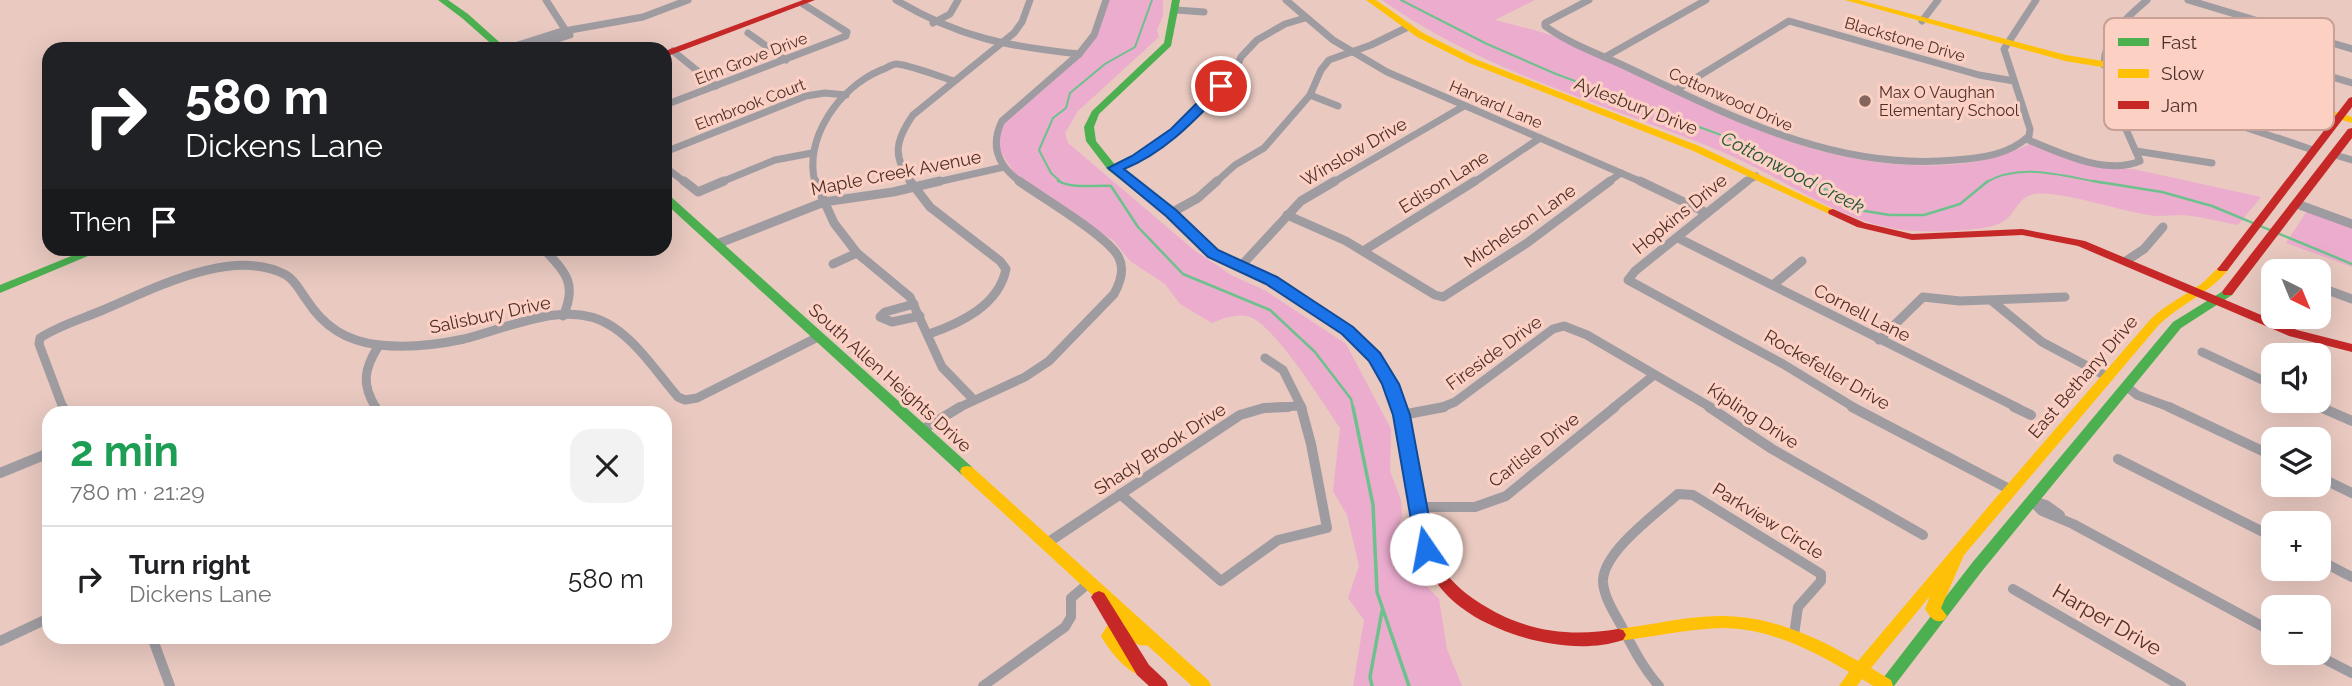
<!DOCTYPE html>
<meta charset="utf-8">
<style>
body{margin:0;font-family:Raleway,sans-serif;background:#f2f2f2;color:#202124;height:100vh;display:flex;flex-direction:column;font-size:26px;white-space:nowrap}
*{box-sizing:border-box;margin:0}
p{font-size:23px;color:#757577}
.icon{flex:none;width:38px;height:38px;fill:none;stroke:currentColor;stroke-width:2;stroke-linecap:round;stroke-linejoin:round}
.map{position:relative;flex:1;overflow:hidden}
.sheet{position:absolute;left:42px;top:406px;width:630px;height:238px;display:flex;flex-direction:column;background:#fff;border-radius:21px;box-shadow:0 7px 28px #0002}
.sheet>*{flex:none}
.top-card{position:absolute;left:42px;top:42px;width:630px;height:214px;border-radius:21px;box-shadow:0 7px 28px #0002;background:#202124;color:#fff;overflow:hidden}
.needle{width:46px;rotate:137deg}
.buttons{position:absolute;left:2261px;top:259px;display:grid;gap:14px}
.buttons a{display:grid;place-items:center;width:70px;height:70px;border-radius:14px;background:#fff;box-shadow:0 7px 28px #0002;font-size:35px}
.pin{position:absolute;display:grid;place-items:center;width:60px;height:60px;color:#fff;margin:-30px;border:4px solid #fff;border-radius:50%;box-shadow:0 2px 7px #0007}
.me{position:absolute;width:77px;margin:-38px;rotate:348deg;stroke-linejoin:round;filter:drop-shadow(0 0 5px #0008)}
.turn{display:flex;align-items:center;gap:24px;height:147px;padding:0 28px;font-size:32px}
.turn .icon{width:91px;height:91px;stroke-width:2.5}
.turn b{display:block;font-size:49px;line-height:60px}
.then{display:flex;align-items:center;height:66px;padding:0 28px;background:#0003;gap:14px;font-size:26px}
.round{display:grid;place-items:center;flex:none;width:74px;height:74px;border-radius:21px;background:#f2f2f2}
.head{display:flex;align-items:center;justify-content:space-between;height:119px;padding:0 28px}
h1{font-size:42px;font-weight:700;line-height:52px;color:#1e9e55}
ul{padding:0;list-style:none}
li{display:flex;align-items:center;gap:21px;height:105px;padding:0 28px;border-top:2px solid #e0e0e0}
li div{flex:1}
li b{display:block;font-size:26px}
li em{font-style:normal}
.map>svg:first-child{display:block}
</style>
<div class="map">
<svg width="2352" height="686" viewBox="0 0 2352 686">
<rect width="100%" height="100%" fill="#e9c9c0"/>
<g fill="#ebacce">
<path d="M1109,0h54v16l-6,14 2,7 -81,74 -13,22 3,10 126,107 37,25 35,16 80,53 45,85 -1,42 11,29 1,18 -7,16 18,38 26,27 8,50 15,37h-109l11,-66 -16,-22 11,-32 -12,-51 -14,-24 7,-63c-18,-26 -64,-101 -90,-111 -13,-4 -26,1 -38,6l-32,-19 -15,-20 -35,-23 -16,-20 -98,-66 -16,-24 -1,-14 7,-16c42,-36 88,-65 103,-121z"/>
<path d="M1382,0h153l-40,20c22,6 46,11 67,19 25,9 49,23 72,34 91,44 172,87 276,92 40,2 83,-2 119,-21 31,13 70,25 104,25l128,28 -23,28c-18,-3 -38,-9 -57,-10 -11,0 -22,2 -32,0 -28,-4 -90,-25 -115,-21 -16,3 -18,19 -30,27 -15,11 -70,11 -89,10 -70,-4 -128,-52 -190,-78 -116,-48 -240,-80 -343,-153z"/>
<polygon points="2307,211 2352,228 2352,267 2286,243"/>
</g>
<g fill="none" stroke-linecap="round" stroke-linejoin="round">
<g stroke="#6cc18d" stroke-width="2">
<polyline points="1401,0 1487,44 1556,74 1729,138 1813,183"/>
<polyline points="1062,183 1051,173 1039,150 1053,118 1066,108 1070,93 1105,64 1135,47 1152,0"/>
<path d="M1985,183c36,-22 80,-6 119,0"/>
</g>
<g stroke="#6cc18d" stroke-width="2.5">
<path d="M1058,181c16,8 35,4 53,5l27,41 45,47 87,36 45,42 36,47 2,9"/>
<polyline points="1810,181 1865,211 1890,215 1924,215 1960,204 1988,181"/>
<polyline points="2093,181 2162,192 2212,206 2352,264"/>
</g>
<g stroke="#6cc18d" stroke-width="3.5">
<polyline points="1353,407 1373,505 1377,592 1409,686"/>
<polyline points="1372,686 1370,677 1382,611"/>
</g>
<g stroke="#9e9ba1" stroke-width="7">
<polyline points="546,0 568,34"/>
<path d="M896,0c64,38 110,46 183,54"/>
<polyline points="1286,0 1333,40 1387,72 1644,183"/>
<path d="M1589,0l-44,23v3c26,19 57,29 86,43 103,49 206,102 324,91 26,-2 54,-5 74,-24l1,-7 -26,-80 32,-49"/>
<polyline points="2188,0 2352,49"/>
<polyline points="1176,10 1204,12"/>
<polyline points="1922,21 1938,0"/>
<polyline points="933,23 950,14 958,0"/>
<polyline points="748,33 786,60"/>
<polyline points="505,49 559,32 643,17 688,0"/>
<polyline points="527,49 570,35"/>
<polyline points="673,51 716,86"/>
<polyline points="1605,57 1706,0"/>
<path d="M2104,65c0,-29 22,-47 43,-65"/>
<polyline points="2202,79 2200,68 2213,44 2219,43 2352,83"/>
<polyline points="1676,90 1789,21 1979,75 2014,81"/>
<polyline points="1310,95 1338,106"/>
<polyline points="665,105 846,36 847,32 803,4"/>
<path d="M2026,139c32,13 80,37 114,22l-22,-50 5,-4 115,18 75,25 -35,-12"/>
<polyline points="2136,151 2212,163"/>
<polyline points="665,152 806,96 825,93 846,95"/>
<polyline points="2335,155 2352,160"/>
<polyline points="665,167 686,183"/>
<polyline points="1114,168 1137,159 1176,132 1235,71 1241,57 1257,40 1285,24 1305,18"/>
<polyline points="719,183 775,160 812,153"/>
<path d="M815,183c-11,-46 24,-95 66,-113 4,-1 11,-6 15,-6 11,0 45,13 58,17"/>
<path d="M912,183c-20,-26 -17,-42 1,-68l101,-82 8,-11 8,-22"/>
<polyline points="933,183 1004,167"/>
<path d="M1022,183c-23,-16 -33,-36 -20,-62l77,-67 15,-19 12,-35"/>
<polyline points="1215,183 1235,165 1264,148 1310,95 1321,70 1329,60 1371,45 1408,27"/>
<polyline points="1332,183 1464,106"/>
<polyline points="1473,183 1540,138"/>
<polyline points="1607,183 1621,173"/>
<polyline points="1744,183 1756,176"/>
</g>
<g stroke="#9e9ba1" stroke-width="9">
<polyline points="684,181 698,192 724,181"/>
<polyline points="815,181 834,223 857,253 910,297 942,367 973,399"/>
<path d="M910,181l20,26 70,54 6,8c-7,36 -45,54 -77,65"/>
<polyline points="1640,181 1707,213"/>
<polyline points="1747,181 1635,271 1628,280 1783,364 1855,408"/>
<polyline points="2297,204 2352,224"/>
<polyline points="1171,213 1198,198 1217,181"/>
<polyline points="1287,215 1346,241 1435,295 1443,297 1527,243 1610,181"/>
<polyline points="1678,238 2018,408"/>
<polyline points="717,244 824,202 893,192 940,181"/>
<path d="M543,248c22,24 35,35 20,68"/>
<polyline points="1363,251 1475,181"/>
<polyline points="2126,261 2144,249 2163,227"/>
<polyline points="833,264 857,253"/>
<polyline points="1240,267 1301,201 1335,181"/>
<polyline points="1773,285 1802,261"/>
<polyline points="2319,287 2352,299"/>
<polyline points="1992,301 2042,342 2106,376"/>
<polyline points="914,304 885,312 880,317 892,322 920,316"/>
<polyline points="1879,340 1923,297 1960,301 2065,297"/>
<polyline points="2202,352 2273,385"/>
<polyline points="1265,358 1283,370 1302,408"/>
<polyline points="2126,386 2137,395 2172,408"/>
<polyline points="2307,401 2324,408"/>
<path d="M63,408l-24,-64 1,-6c20,-13 42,-19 63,-28 50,-21 130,-64 183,-35 9,5 14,16 20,24 18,28 40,42 73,46 28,3 57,0 85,-6 45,-11 105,-42 149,-12 26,17 45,47 65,70l7,3 12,-2 121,-61"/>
<path d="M376,408c-15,-24 -12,-39 3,-63"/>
<path d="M958,408l67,-31 24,-16 65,-67c6,-11 11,-24 5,-36 -9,-21 -78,-61 -100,-77"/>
<polyline points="1263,408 1299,406"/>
<polyline points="1440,408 1455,402 1553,329 1564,326 1587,335 1712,408"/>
<polyline points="1613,408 1654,375"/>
</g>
<g stroke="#9e9ba1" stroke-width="10">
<polyline points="63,407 65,413"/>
<polyline points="375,407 379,413"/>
<polyline points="1709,407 1772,449 1923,535"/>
<polyline points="1852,407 2009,489"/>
<polyline points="2014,407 2031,415"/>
<polyline points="2169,407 2273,456"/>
<polyline points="2320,407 2352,421"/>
<polyline points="1402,415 1444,407"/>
<polyline points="922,430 960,407"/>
<polyline points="2118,459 2273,537"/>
<polyline points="0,473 49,453"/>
<polyline points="2319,477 2352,493"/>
<polyline points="1120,494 1221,581 1278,540 1327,528 1311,444 1301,407"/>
<polyline points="2032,501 2042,511 2073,524 2273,632"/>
<polyline points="2032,501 2046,505 2060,515"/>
<polyline points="1417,507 1475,507 1506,496 1615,407"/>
<polyline points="1047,543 1240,415 1264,408 1288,407"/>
<polyline points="2319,560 2352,577"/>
<polyline points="2013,589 2181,686"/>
<polyline points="152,637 170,686"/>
<polyline points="0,641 49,618"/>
<polyline points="2313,653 2352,673"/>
<polyline points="983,686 1065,627 1071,617 1071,598 1090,582"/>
<path d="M1659,686c-16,-18 -26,-38 -37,-59 -7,-13 -18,-29 -19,-45 -1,-30 54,-69 75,-88l15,1 128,79v7l-23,26 -4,28"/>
</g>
<g fill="#4caf50" fill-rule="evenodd">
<polygon points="438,0 448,0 468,14 507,49 497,49 462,18"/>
<polygon points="1172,0 1180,0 1171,46 1099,114 1094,127 1096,141 1116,166 1173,209 1219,252 1276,278 1325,309 1327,312 1325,315 1317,315 1268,284 1211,256 1165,213 1108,170 1086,141 1084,127 1092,111 1164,43"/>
<polygon points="665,194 669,195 972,467 974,471 972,475 962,475 665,203"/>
<polygon points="91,248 107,248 0,293 0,285"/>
<polygon points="2228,288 2234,292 2232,295 2181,328 1982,571 1894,686 1877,686 1972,563 2173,322"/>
</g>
<g fill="#ffc107" fill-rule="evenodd">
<polygon points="1366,0 1376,0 1423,33 1475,59 1699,146 1838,212 1837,214 1829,214 1691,150 1469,63 1417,37"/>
<polygon points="1845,0 1859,0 2066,55 2244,84 2352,117 2352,123 2243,90 2065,61"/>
<path d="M2223,265l6,4c-20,25 -50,35 -72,58l-193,228 -23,53 6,8 -3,4c-9,4 -14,-3 -19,-11l5,-13 -59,72 20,12 2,6h-20l-11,-7 -5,7h-18l10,-14c-39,-23 -81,-44 -128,-44 -34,1 -69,9 -103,13l-5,-1 -3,-5 3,-5 5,-1c34,-4 68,-13 102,-13 49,-1 97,21 138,45l136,-161 155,-179c15,-16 34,-24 52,-37 8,-6 14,-15 22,-19z"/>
<path d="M967,466l5,1 237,214 2,5h-19l-45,-41c-10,3 -17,-8 -29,-8l6,8 25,20 2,5 -2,5c-17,6 -41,-26 -48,-39l6,-10 18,-1 -163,-150 -2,-4 2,-4z"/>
</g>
<g fill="#c62828" fill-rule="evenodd">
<polygon points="803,0 815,0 665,57 665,51"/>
<polygon points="2352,97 2352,107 2227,271 2219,271 2217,269 2219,267 2349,98"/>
<polygon points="2352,128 2352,138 2232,295 2224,295 2222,292 2224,289 2348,129"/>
<polygon points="1833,209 1865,223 1912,234 2022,229 2085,241 2297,330 2352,344 2352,352 2289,336 2078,246 2022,235 1912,240 1857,227 1829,214 1828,212 1829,210"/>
<path d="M1321,308c14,5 28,18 39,28 53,48 50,111 63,176 4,17 7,35 16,51 13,23 37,39 60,51 38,19 78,22 119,15l5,1 3,5 -3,5c-33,11 -71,6 -104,-4 -97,-32 -105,-86 -117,-176 -4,-30 -9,-60 -24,-87 -14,-25 -38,-43 -61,-58l-2,-3z"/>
<polygon points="1099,591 1104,593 1149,665 1166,681 1168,686 1149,686 1137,675 1091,597 1094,593"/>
</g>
</g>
<path fill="#1a73e8" stroke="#114b97" stroke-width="2" d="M1221,82l5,1v5c-31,32 -60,64 -102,81l52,41 42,40 59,27 35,23 41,27 27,26 19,31 11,31 25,134 -3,5 -6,2 -7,-2 -3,-5 -23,-134 -11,-31 -13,-23 -27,-27 -76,-50 -58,-27 -42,-41 -58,-48 24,-12 39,-27 46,-46z"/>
<circle fill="#84665d" stroke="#fdd0c4" stroke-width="2.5" cx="1865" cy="101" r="7"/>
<g text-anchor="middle" stroke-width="6" stroke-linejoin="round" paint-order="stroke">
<g font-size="16" fill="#4d3028" stroke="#fdd0c4">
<text transform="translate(1905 39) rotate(16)" y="6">Blackstone Drive</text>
<text transform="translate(751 58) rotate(-21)" y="6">Elm Grove Drive</text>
<text transform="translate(1731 99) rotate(24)" y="6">Cottonwood Drive</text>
<text transform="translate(750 104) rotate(-21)" y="6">Elmbrook Court</text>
<text transform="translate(1496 104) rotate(23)" y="6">Harvard Lane</text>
</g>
<g font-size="16" fill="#4d3028" stroke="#fdd0c4" text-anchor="start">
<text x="1879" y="98">Max O Vaughan<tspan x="1879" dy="18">Elementary School</tspan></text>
</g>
<g font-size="18" fill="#4d3028" stroke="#fdd0c4">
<text transform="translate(1636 106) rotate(21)" y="6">Aylesbury Drive</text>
<text transform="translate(1354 152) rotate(-30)" y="6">Winslow Drive</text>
<text transform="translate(896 173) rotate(-11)" y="6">Maple Creek Avenue</text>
<text transform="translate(1444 182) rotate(-32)" y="6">Edison Lane</text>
<text transform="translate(1680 214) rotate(-39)" y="6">Hopkins Drive</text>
<text transform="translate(1520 226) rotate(-35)" y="6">Michelson Lane</text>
<text transform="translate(1862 313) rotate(27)" y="6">Cornell Lane</text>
<text transform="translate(490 315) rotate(-12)" y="6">Salisbury Drive</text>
<text transform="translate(1494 353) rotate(-36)" y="6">Fireside Drive</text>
<text transform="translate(1827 370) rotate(30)" y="6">Rockefeller Drive</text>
<text transform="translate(2083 377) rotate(-49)" y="6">East Bethany Drive</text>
<text transform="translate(890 378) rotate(42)" y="6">South Allen Heights Drive</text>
<text transform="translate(1753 416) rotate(33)" y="6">Kipling Drive</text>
<text transform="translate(1160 449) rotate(-33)" y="6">Shady Brook Drive</text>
<text transform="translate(1534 450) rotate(-38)" y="6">Carlisle Drive</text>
<text transform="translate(1768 521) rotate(32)" y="6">Parkview Circle</text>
</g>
<g font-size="19" font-style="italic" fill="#235638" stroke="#fdd0c4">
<text transform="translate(1793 172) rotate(27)" y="7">Cottonwood Creek</text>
</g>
<g font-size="21" fill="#4d3028" stroke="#fdd0c4">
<text transform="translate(2107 620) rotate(30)" y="7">Harper Drive</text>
</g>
</g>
<rect x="2104" y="18" width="230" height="112" rx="10" fill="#fdd0c4" stroke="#c8a095" stroke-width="2"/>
<rect x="2118" y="38" width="31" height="8" fill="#4caf50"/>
<rect x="2118" y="69" width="31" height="9" fill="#ffc107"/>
<rect x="2118" y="101" width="31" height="8" fill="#c62828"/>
<g font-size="19" fill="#4d3028">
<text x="2161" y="49">Fast</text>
<text x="2161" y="80">Slow</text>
<text x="2161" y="112">Jam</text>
</g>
</svg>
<div class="buttons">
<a><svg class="needle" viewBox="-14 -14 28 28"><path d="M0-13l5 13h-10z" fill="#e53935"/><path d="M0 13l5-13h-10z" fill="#757577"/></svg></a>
<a><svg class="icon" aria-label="sound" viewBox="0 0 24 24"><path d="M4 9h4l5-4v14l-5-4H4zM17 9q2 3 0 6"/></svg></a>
<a><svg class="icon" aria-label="layers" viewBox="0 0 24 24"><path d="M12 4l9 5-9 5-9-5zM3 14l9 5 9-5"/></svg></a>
<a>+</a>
<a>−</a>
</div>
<div class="pin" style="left:1221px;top:86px;background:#d93025"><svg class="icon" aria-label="arrive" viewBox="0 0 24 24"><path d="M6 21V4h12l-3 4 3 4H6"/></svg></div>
<svg class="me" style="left:1426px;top:549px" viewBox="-20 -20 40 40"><circle r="19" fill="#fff"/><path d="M0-13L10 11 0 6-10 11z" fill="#1a73e8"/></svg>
<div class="top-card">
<div class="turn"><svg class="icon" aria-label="right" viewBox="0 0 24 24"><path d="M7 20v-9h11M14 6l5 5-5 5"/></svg><div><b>580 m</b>Dickens Lane</div></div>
<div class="then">Then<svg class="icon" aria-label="arrive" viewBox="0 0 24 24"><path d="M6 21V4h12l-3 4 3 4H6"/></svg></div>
</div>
<section class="sheet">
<div class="head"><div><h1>2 min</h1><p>780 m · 21:29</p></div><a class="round"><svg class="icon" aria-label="close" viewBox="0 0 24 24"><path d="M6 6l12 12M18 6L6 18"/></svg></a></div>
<ul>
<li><svg class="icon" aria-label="right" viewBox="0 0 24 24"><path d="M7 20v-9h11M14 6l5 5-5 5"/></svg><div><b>Turn right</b><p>Dickens Lane</p></div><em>580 m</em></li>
</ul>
</section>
</div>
